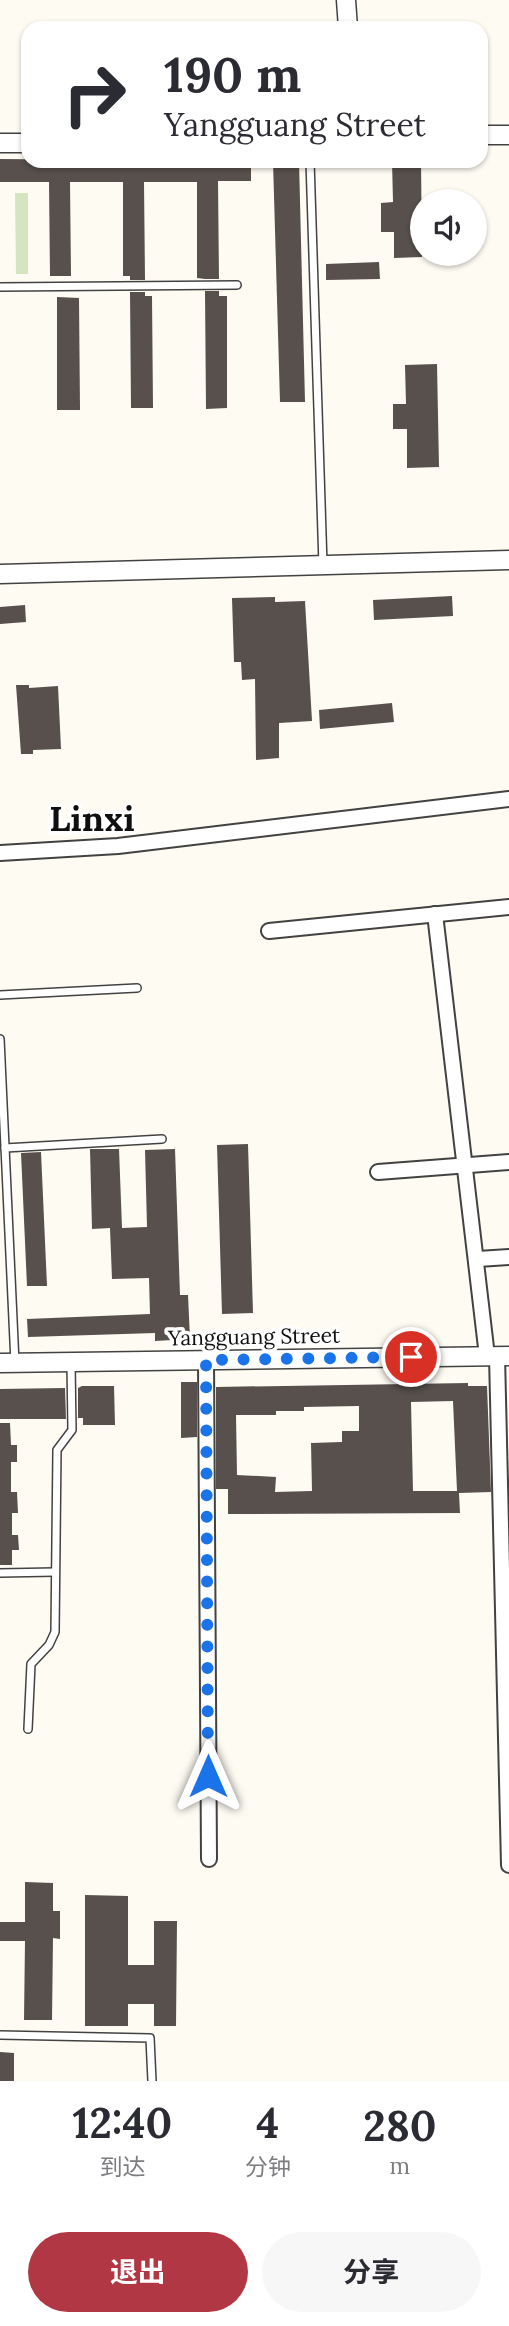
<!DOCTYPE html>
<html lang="zh">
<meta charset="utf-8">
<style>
body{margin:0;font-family:Lora,"Noto Sans SC",serif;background:#f7f7f7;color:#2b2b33;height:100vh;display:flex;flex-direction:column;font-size:26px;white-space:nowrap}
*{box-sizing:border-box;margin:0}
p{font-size:23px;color:#7c7c81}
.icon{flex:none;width:38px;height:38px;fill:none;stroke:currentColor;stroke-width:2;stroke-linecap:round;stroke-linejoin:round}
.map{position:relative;height:2081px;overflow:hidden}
.side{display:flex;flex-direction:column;background:#fff;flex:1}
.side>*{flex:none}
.banner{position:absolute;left:21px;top:21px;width:467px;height:147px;border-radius:21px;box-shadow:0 2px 5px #0004;background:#fff;color:#2b2b33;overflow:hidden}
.controls{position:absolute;left:410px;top:189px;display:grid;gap:14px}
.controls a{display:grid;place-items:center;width:77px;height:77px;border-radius:50%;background:#fff;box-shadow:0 2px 5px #0004;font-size:35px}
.pin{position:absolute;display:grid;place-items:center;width:60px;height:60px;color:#fff;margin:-30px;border:4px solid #fff;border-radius:50%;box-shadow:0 2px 7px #0007}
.me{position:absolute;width:77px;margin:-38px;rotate:0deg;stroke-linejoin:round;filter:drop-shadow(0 0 5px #0008)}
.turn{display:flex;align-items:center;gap:24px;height:147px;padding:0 28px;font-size:32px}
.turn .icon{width:91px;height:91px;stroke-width:2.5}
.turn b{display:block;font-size:49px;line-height:60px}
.eta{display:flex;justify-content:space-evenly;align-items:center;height:119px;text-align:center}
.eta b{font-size:42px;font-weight:700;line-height:49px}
.button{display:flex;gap:14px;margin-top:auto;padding:14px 28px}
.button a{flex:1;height:80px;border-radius:42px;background:#b03743;color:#fff;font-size:28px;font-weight:700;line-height:80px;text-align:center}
.button a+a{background:#f7f7f7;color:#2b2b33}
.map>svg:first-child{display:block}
</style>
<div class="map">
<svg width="509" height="2081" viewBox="0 0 509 2081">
<rect width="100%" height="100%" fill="#fefbf3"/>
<polygon fill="#d5e5c0" points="15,193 28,193 28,274 16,274"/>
<g fill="#57504d" fill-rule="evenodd">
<polygon points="0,159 251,161 251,181 218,181 219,279 205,279 197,278 197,182 144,182 145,280 130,280 130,276 123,276 123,182 70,182 71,276 50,276 49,182 0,182"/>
<polygon points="273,161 299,161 305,402 280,402"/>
<polygon points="392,161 421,161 422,257 394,258 394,232 381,232 381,203 393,202"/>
<polygon points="379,262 380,279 326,280 326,264"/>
<polygon points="205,291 219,291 219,296 227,296 227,408 206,409"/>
<polygon points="130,292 145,292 145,296 152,296 153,408 131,408"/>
<polygon points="57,297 79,298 80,410 57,410"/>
<polygon points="437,364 439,467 407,468 407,429 393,429 393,404 406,404 405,365"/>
<polygon points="452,596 453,616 374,620 373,600"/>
<polygon points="275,597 275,602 305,601 312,721 279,723 279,758 256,760 255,679 242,680 241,662 234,662 232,598"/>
<polygon points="25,605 26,622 0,624 0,607"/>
<polygon points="16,685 29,685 29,688 58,686 61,749 33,750 33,754 21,754"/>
<polygon points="392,703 394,722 320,729 319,710"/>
<polygon points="248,1144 253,1313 222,1314 217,1145"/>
<polygon points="90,1149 119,1149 122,1228 147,1227 145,1150 175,1149 180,1295 188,1295 190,1339 155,1341 155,1333 28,1337 27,1319 150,1314 149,1278 112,1279 110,1228 92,1229"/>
<polygon points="41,1152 47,1286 27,1286 21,1153"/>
<polygon points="181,1382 197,1382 197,1437 181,1438"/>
<path d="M468,1383v3h19l4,106 -32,1 1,20 -232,1v-25h-12v-102zM453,1401l4,90h-44l-2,-89zM359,1406v25h-17v11l-31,1 1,48 -37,1 1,-15 -39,-2 -1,-60h40v-4h28v-4z"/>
<polygon points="82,1386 114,1386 115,1425 83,1425 83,1418 78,1418 78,1388"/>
<polygon points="65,1388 66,1419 0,1419 0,1389"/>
<polygon points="0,1423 10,1423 11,1445 17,1445 17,1462 11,1462 11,1492 17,1492 18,1513 12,1513 12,1535 18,1535 19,1550 12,1550 12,1565 0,1565"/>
<polygon points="25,1882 53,1883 53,1911 60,1911 60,1939 53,1938 52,2020 24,2020 25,1941 0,1941 0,1922 25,1922"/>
<polygon points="85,1895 128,1896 128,1965 154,1965 154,1921 177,1921 176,2026 154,2026 154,2004 128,2004 128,2026 85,2026"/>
<polygon points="0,2052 14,2053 14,2081 0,2081"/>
</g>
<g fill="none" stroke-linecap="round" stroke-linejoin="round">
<g stroke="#424242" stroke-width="10">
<g id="service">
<polyline points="310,161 323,565"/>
<polyline points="0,287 237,285"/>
<polyline points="0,995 137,988"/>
<polyline points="0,1039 15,1363"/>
<polyline points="5,1148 162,1139"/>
<polyline points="0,1573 55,1572"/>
<polyline points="28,1729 31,1664 49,1645 55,1632 57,1450 72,1430 71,1363"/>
<polyline points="0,2035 150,2038 152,2081"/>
</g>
</g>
<g stroke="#424242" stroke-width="18">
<g id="minor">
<polyline points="0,853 118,846 509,799"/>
<polyline points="435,914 487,1356"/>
<polyline points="269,931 509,907"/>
<polyline points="378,1172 509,1162"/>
<polyline points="478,1259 509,1257"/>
<polyline points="497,1356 509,1865"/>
<polyline points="206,1360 209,1859"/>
</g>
</g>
<g stroke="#424242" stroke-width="21">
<g id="tertiary">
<polyline points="346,0 348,28"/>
<polyline points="481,135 509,135"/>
<polyline points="0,143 28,143"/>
<polyline points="0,574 509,560"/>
<polyline points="0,1363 509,1356"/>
</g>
</g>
<use href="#service" stroke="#fff" stroke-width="7"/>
<use href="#minor" stroke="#fff" stroke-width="14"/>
<use href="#tertiary" stroke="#fff" stroke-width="18"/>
</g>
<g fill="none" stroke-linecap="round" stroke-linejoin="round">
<polyline stroke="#1a73e8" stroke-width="12" stroke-dasharray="0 21.6" points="208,1776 206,1360 411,1357"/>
</g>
<g text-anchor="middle" stroke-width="7" stroke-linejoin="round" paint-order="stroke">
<g font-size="21" fill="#0f0f0f" stroke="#fff">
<text transform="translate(254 1337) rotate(-1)" y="7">Yangguang Street</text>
</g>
<g font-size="35" font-weight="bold" fill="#0f0f0f" stroke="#fff">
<text x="92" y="831">Linxi</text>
</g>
</g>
</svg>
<div class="controls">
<a><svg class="icon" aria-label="sound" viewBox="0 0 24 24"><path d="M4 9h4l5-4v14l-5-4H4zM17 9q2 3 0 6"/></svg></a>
</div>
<div class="pin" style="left:411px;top:1357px;background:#d93025"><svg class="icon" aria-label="arrive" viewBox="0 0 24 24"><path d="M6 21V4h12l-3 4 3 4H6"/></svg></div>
<svg class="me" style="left:208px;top:1776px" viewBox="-20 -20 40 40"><path d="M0-17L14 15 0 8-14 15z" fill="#1a73e8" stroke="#fff" stroke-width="4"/></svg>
<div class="banner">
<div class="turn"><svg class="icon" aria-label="right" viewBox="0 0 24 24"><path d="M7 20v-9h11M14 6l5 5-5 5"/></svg><div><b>190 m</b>Yangguang Street</div></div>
</div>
</div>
<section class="side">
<div class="eta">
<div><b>12:40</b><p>到达</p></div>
<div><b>4</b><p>分钟</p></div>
<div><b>280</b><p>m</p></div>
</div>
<div class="button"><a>退出</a><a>分享</a></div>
</section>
